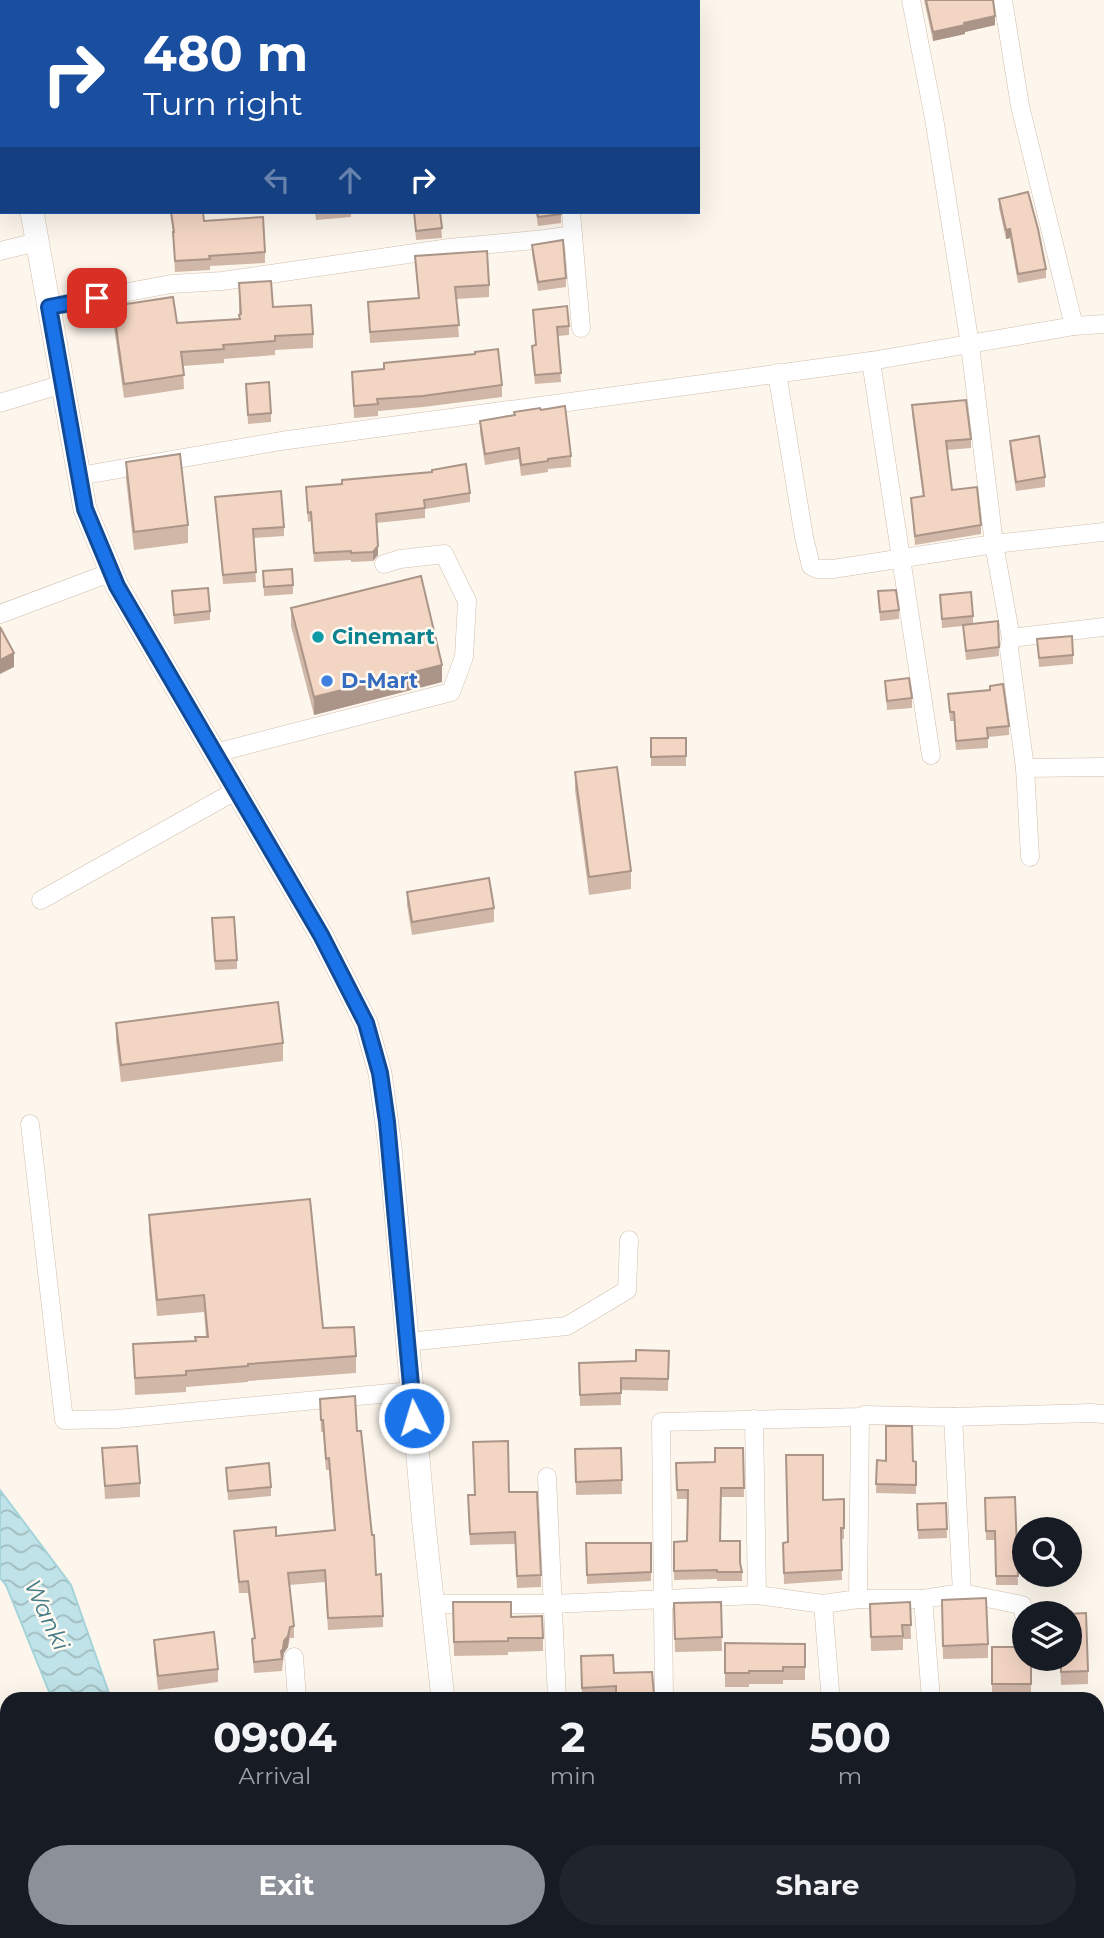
<!DOCTYPE html>
<style>
body{margin:0;font-family:Montserrat,sans-serif;background:#20242c;color:#f1f3f6;height:100vh;display:flex;flex-direction:column;font-size:26px;white-space:nowrap}
*{box-sizing:border-box;margin:0}
p{font-size:23px;color:#9ea1a6}
.icon{flex:none;width:38px;height:38px;fill:none;stroke:currentColor;stroke-width:2;stroke-linecap:round;stroke-linejoin:round}
.map{position:relative;flex:1;overflow:hidden}
.sheet{position:absolute;left:0px;top:1692px;width:1104px;height:247px;display:flex;flex-direction:column;background:#171b24;border-radius:21px 21px 0 0;box-shadow:0 7px 28px #0002}
.sheet>*{flex:none}
.banner{position:absolute;left:0px;top:0px;width:700px;height:214px;box-shadow:0 7px 28px #0002;background:#1a4fa0;color:#fff;overflow:hidden}
.fabs{position:absolute;left:1012px;top:1517px;display:grid;gap:14px}
.fabs a{display:grid;place-items:center;width:70px;height:70px;border-radius:50%;background:#171b24;box-shadow:0 7px 28px #0002;font-size:35px}
.pin{position:absolute;display:grid;place-items:center;width:60px;height:60px;color:#fff;margin:-30px;border-radius:14px;box-shadow:0 4px 10px #0006}
.me{position:absolute;width:77px;margin:-38px;rotate:355deg;stroke-linejoin:round;filter:drop-shadow(0 0 5px #0008)}
.turn{display:flex;align-items:center;gap:24px;height:147px;padding:0 28px;font-size:32px}
.turn .icon{width:91px;height:91px;stroke-width:2.5}
.turn b{display:block;font-size:49px;line-height:60px}
.lanes{display:flex;align-items:center;height:66px;padding:0 28px;background:#0003;justify-content:center;gap:35px;direction:ltr}
.lanes .off{opacity:.35}
.eta{display:flex;justify-content:space-evenly;align-items:center;height:119px;text-align:center}
.eta b{font-size:42px;font-weight:700;line-height:49px}
.action{display:flex;gap:14px;margin-top:auto;padding:14px 28px}
.action a{flex:1;height:80px;border-radius:42px;background:#8c9099;color:#fff;font-size:28px;font-weight:700;line-height:80px;text-align:center}
.action a+a{background:#20242c;color:#f1f3f6}
.map>svg:first-child{display:block}
</style>
<div class="map">
<svg width="1104" height="1938" viewBox="0 0 1104 1938">
<defs>
<pattern id="water-waves" width="16" height="10" patternUnits="userSpaceOnUse" patternTransform="scale(1.75)"><rect width="16" height="10" fill="#bfe3e8"/><path d="M0 5q4-4 8 0t8 0" fill="none" stroke="#a0bbbe"/></pattern>
</defs>
<rect width="100%" height="100%" fill="#fdf6ec"/>
<g fill="url(#water-waves)" stroke="#a5d3da" stroke-width="2">
<polygon points="0,1490 71,1585 111,1699 52,1699 6,1585 0,1578"/>
<polygon points="1097,1790 1104,1791 1104,1862 1097,1860"/>
<polygon points="165,1932 227,1932 231,1938 169,1938"/>
<polygon points="601,1932 674,1932 669,1938 595,1938"/>
</g>
<g fill="none" stroke-linecap="round" stroke-linejoin="round">
<g stroke="#d1beb0" stroke-width="19">
<g id="minor">
<polyline points="135,0 136,2"/>
<polyline points="264,0 265,2"/>
<polyline points="911,0 934,118 970,345 994,544 1011,638 1009,649 1025,768 1030,857"/>
<polyline points="1003,0 1020,106 1074,326"/>
<polyline points="571,212 573,235"/>
<polyline points="0,251 37,242"/>
<polyline points="49,307 171,284 222,281 449,248 545,239 573,235 581,328"/>
<polyline points="871,361 931,755"/>
<polyline points="777,373 804,537 811,566 817,569 833,569 994,544 1104,532"/>
<polyline points="0,403 63,384"/>
<polyline points="79,476 281,441 871,361 1074,326 1104,324"/>
<polyline points="0,614 112,572"/>
<polyline points="1011,638 1104,627"/>
<polyline points="215,753 451,692 464,657 467,601 444,554 400,559 384,564"/>
<polyline points="1025,768 1104,767"/>
<polyline points="41,900 237,790"/>
<polyline points="30,1124 64,1420 117,1419 411,1391"/>
<polyline points="407,1342 567,1326 627,1290 629,1240"/>
<polyline points="953,1417 962,1593"/>
<polyline points="754,1419 757,1595"/>
<polyline points="547,1477 557,1699"/>
<polyline points="858,1599 860,1417"/>
<polyline points="923,1599 931,1699"/>
<polyline points="432,1604 552,1604 757,1595 823,1604 858,1599 923,1599 962,1593 1022,1605 1024,1615"/>
<polyline points="823,1604 830,1690"/>
<polyline points="294,1657 297,1699"/>
<polyline points="664,1699 661,1422 860,1417 864,1415 953,1417 1091,1413 1104,1414"/>
<polyline points="813,1932 814,1938"/>
<polyline points="913,1932 913,1938"/>
<polyline points="62,1938 78,1932"/>
<polyline points="465,1938 474,1932"/>
</g>
</g>
<g stroke="#d1beb0" stroke-width="24">
<g id="tertiary">
<polyline points="0,30 2,40"/>
<polyline points="32,212 85,509 117,586 321,935 366,1023 380,1073 390,1147 424,1525 443,1699"/>
<polyline points="543,1932 547,1938"/>
</g>
</g>
<use href="#minor" stroke="#fff" stroke-width="18"/>
<use href="#tertiary" stroke="#fff" stroke-width="23"/>
</g>
<g fill="#d1b7a8">
<polygon points="924,0 993,0 995,25 965,32 965,34 933,41"/>
<polygon points="999,199 1046,269 1046,278 1018,283 1010,238 1006,239 999,208"/>
<polygon points="170,212 203,212 204,221 265,252 265,263 210,266 210,270 175,272 173,232"/>
<polygon points="315,212 351,212 351,217 316,220"/>
<polygon points="414,212 440,212 442,238 416,240"/>
<polygon points="536,212 561,212 561,223 538,226"/>
<polygon points="532,245 566,278 566,287 538,291 532,254"/>
<polygon points="415,256 489,285 489,297 456,299 459,337 370,343 368,302 418,298"/>
<polygon points="239,283 313,334 313,348 275,350 275,355 224,359 224,363 183,366 184,389 124,398 113,320 113,306 177,323 239,319"/>
<polygon points="533,310 569,326 569,335 558,336 561,382 535,384 532,355 532,346 536,345"/>
<polygon points="352,372 502,385 502,397 423,407 378,411 378,416 354,418"/>
<polygon points="246,384 271,413 271,422 248,424"/>
<polygon points="912,405 971,439 971,448 947,450 952,490 981,525 981,534 915,545 911,498 923,497 912,414"/>
<polygon points="541,410 571,456 571,467 548,469 548,472 521,476 519,459 485,465 480,432 480,421"/>
<polygon points="1010,441 1045,477 1045,487 1016,491 1010,450"/>
<polygon points="126,462 188,525 188,543 134,550 126,479"/>
<polygon points="306,487 470,493 470,502 425,509 425,518 376,523 378,555 373,561 351,562 351,560 314,562 311,521 308,522"/>
<polygon points="215,497 284,527 284,536 254,538 256,582 223,584"/>
<polygon points="263,571 293,585 293,594 264,596"/>
<polygon points="172,591 210,611 210,620 174,624"/>
<polygon points="878,591 899,610 899,619 880,621"/>
<polygon points="940,595 973,616 973,624 998,621 999,656 966,660 963,626 942,628"/>
<polygon points="291,608 442,682 314,715 291,626"/>
<polygon points="1037,639 1073,655 1073,664 1039,667"/>
<polygon points="885,681 912,698 912,708 887,710"/>
<polygon points="948,694 1009,726 1009,735 988,737 988,748 956,750 954,721 950,721"/>
<rect x="651" y="738" width="35" height="28"/>
<polygon points="575,772 631,871 631,889 589,895 575,790"/>
<polygon points="407,892 494,908 494,922 412,935 407,905"/>
<polygon points="212,918 237,960 237,969 215,970"/>
<polygon points="116,1023 283,1043 283,1061 121,1082 116,1041"/>
<polygon points="149,1215 323,1328 356,1356 356,1373 248,1381 248,1382 186,1387 186,1392 135,1395 133,1344 195,1341 206,1337 204,1312 157,1316 149,1232"/>
<polygon points="669,1351 668,1391 621,1390 621,1405 580,1406 579,1363 636,1361"/>
<polygon points="320,1399 357,1431 376,1575 383,1616 383,1627 328,1630 325,1582 289,1585 294,1626 294,1638 290,1638 288,1647 284,1653 282,1671 254,1673 252,1650 252,1639 254,1639 248,1593 239,1593 234,1531 276,1536 334,1530 329,1470 326,1470 323,1432 321,1432"/>
<polygon points="102,1448 140,1483 140,1497 105,1499"/>
<polygon points="621,1448 622,1494 576,1495 575,1449"/>
<polygon points="743,1448 744,1497 721,1497 721,1541 740,1564 742,1572 742,1581 717,1581 717,1579 674,1580 674,1542 687,1541 688,1499 677,1499 676,1463 715,1462"/>
<polygon points="877,1460 916,1462 916,1494 876,1493"/>
<polygon points="226,1468 271,1487 271,1496 228,1500"/>
<polygon points="509,1492 541,1575 541,1587 517,1588 515,1544 470,1545 468,1495"/>
<polygon points="1015,1497 1018,1585 996,1585 995,1540 986,1540 985,1498"/>
<polygon points="844,1499 844,1539 841,1539 842,1580 784,1584 783,1543 788,1542 823,1500"/>
<polygon points="946,1503 947,1538 918,1539 917,1504"/>
<polygon points="586,1543 651,1572 651,1581 587,1584"/>
<polygon points="453,1602 511,1617 543,1638 543,1651 508,1652 508,1655 454,1656"/>
<polygon points="721,1602 722,1651 675,1652 674,1603"/>
<polygon points="910,1602 911,1639 903,1639 903,1650 871,1651 870,1604"/>
<polygon points="942,1614 988,1644 988,1658 943,1659"/>
<polygon points="154,1640 218,1669 218,1682 158,1690 154,1653"/>
<polygon points="725,1643 805,1644 805,1680 783,1680 783,1684 749,1684 749,1687 725,1687"/>
<polygon points="992,1647 1031,1659 1031,1697 992,1697"/>
<polygon points="581,1656 614,1673 652,1672 654,1699 616,1699 616,1696 582,1697"/>
<polygon points="1060,1659 1088,1671 1088,1684 1061,1685"/>
<polygon points="1097,1707 1098,1707 1100,1754 1097,1754"/>
<polygon points="749,1932 805,1932 806,1938 750,1938"/>
</g>
<g fill="#aa9588">
<polygon points="995,16 995,25 965,32 965,34 933,41 933,32 964,23"/>
<polygon points="1010,229 1010,238 1006,239 1006,230"/>
<polygon points="378,546 378,555 373,561 373,552"/>
<polygon points="14,653 14,667 0,674 0,660"/>
<polygon points="442,665 442,682 314,715 314,697"/>
<polygon points="290,1627 288,1647 284,1653 282,1662 281,1651 284,1641"/>
</g>
<g fill="#f3d5c3" stroke="#aa9588" stroke-width="2">
<rect x="89" y="0" width="37" height="2"/>
<polygon points="926,0 993,0 995,16 964,23 965,25 933,32"/>
<polygon points="1028,192 1038,229 1046,269 1018,274 1010,229 1006,230 999,199"/>
<polygon points="171,212 203,212 204,221 263,217 265,252 209,256 210,259 175,261 173,232 174,232"/>
<polygon points="414,212 440,212 442,228 416,231"/>
<polygon points="537,212 561,212 561,214 538,217"/>
<polygon points="563,240 566,278 538,282 532,245"/>
<polygon points="487,251 489,285 455,287 459,325 370,332 368,302 419,298 415,256"/>
<polygon points="271,281 273,307 311,305 313,334 275,336 275,341 223,345 224,349 181,352 184,375 124,384 113,306 173,297 177,323 240,319 239,315 241,314 239,283"/>
<polygon points="567,306 569,326 557,327 561,373 535,375 532,346 536,345 533,310"/>
<polygon points="498,349 502,385 423,396 377,399 378,404 354,406 352,372 384,369 384,363 475,354 475,352"/>
<polygon points="269,382 271,413 248,415 246,384"/>
<polygon points="966,400 971,439 946,441 952,490 977,487 981,525 915,536 911,498 924,496 912,405"/>
<polygon points="565,406 571,456 548,459 548,461 521,465 519,448 485,454 480,421 515,415 514,412 540,408 541,410"/>
<polygon points="1039,436 1045,477 1016,482 1010,441"/>
<polygon points="180,454 188,525 134,532 126,462"/>
<polygon points="466,464 470,493 424,500 425,508 376,514 378,546 373,552 351,553 351,551 314,553 311,512 308,513 306,487 342,484 342,480 432,472 432,470"/>
<polygon points="281,491 284,527 253,529 256,572 223,575 215,497"/>
<polygon points="292,569 293,585 264,587 263,571"/>
<polygon points="421,576 442,665 314,697 291,608"/>
<polygon points="208,588 210,611 174,615 172,591"/>
<polygon points="896,590 899,610 880,612 878,591"/>
<polygon points="971,592 973,616 942,619 940,595"/>
<polygon points="998,621 999,647 966,651 963,625"/>
<polygon points="0,627 14,653 0,660"/>
<polygon points="1072,636 1073,655 1039,658 1037,639"/>
<polygon points="909,678 912,698 887,701 885,681"/>
<polygon points="1003,684 1009,726 987,728 988,738 956,741 954,712 950,712 948,694 990,690 990,686"/>
<polygon points="651,738 686,738 686,756 651,757"/>
<polygon points="617,767 631,871 589,877 575,772"/>
<polygon points="489,878 494,908 412,922 407,892"/>
<polygon points="234,917 237,960 215,961 212,918"/>
<polygon points="278,1002 283,1043 121,1065 116,1023"/>
<polygon points="310,1199 323,1328 354,1327 356,1356 248,1364 248,1366 186,1371 186,1375 135,1378 133,1344 196,1341 195,1337 208,1337 204,1295 157,1300 149,1215"/>
<polygon points="636,1350 669,1351 668,1379 621,1378 621,1393 580,1395 579,1363 636,1361"/>
<polygon points="355,1396 357,1431 361,1431 372,1535 374,1535 376,1575 381,1574 383,1616 328,1618 325,1570 288,1573 294,1626 290,1627 288,1636 284,1641 283,1649 281,1651 282,1659 254,1662 252,1639 255,1638 248,1581 239,1582 234,1531 276,1527 276,1536 335,1530 329,1458 326,1459 323,1420 321,1420 320,1399"/>
<polygon points="886,1426 912,1426 913,1461 916,1462 916,1485 876,1484 877,1460 886,1461"/>
<polygon points="508,1441 509,1492 537,1492 541,1575 517,1576 515,1532 470,1534 468,1495 475,1495 473,1442"/>
<polygon points="137,1446 140,1483 105,1486 102,1448"/>
<polygon points="621,1448 622,1480 576,1482 575,1449"/>
<polygon points="715,1448 743,1448 744,1488 721,1488 720,1541 740,1541 740,1563 742,1572 717,1572 717,1570 674,1571 674,1542 687,1541 688,1490 677,1490 676,1463 715,1462"/>
<polygon points="786,1455 823,1455 823,1500 844,1499 844,1528 841,1528 842,1570 784,1573 783,1543 788,1542"/>
<polygon points="269,1463 271,1487 228,1491 226,1468"/>
<polygon points="1015,1497 1018,1576 996,1576 995,1531 986,1531 985,1498"/>
<polygon points="946,1503 947,1529 918,1530 917,1504"/>
<polygon points="586,1543 651,1543 651,1572 587,1575"/>
<polygon points="986,1598 988,1644 943,1646 942,1600"/>
<polygon points="453,1602 511,1602 511,1617 542,1616 543,1638 508,1638 508,1641 454,1642"/>
<polygon points="721,1602 722,1637 675,1639 674,1603"/>
<polygon points="910,1602 911,1625 902,1625 903,1636 871,1637 870,1604"/>
<polygon points="1086,1613 1088,1671 1061,1672 1061,1659 1069,1659 1069,1614 1067,1614"/>
<polygon points="214,1632 218,1669 158,1676 154,1640"/>
<polygon points="725,1643 805,1644 805,1667 783,1667 783,1671 749,1671 749,1673 725,1673"/>
<polygon points="992,1647 1024,1647 1024,1659 1031,1659 1031,1684 992,1684"/>
<polygon points="613,1655 614,1673 652,1672 654,1695 616,1695 616,1686 582,1688 581,1656"/>
<polygon points="547,1694 547,1699 510,1699 510,1695"/>
<polygon points="1097,1707 1098,1707 1100,1745 1097,1745"/>
<polygon points="1097,1878 1104,1879 1104,1938 936,1938 937,1932 1015,1932 1020,1933 1023,1932 1097,1932"/>
<rect x="370" y="1932" width="45" height="6"/>
<polygon points="752,1932 805,1932 806,1938 753,1938"/>
<polygon points="835,1932 905,1932 906,1938 835,1938"/>
</g>
<g fill="none" stroke-linecap="round" stroke-linejoin="round">
<g stroke="#114b97" stroke-width="18">
<polyline id="route" points="97,298 49,307 85,509 117,586 321,935 366,1023 380,1073 387,1122 414,1418"/>
</g>
<use href="#route" stroke="#1a73e8" stroke-width="12"/>
</g>
<circle fill="#0f9aa8" stroke="#fffaf3" stroke-width="2.5" cx="318" cy="637" r="7"/>
<circle fill="#3f7fe0" stroke="#fffaf3" stroke-width="2.5" cx="327" cy="681" r="7"/>
<g text-anchor="middle" stroke-width="5" stroke-linejoin="round" paint-order="stroke">
<g font-size="21" font-weight="bold" fill="#0d838f" stroke="#fffaf3" text-anchor="start">
<text x="332" y="644">Cinemart</text>
</g>
<g font-size="21" font-weight="bold" fill="#366cbe" stroke="#fffaf3" text-anchor="start">
<text x="341" y="688">D-Mart</text>
</g>
<g font-size="23" font-style="italic" fill="#437c86" stroke="#fffaf3">
<text transform="translate(47 1615) rotate(65)" y="8">Wanki</text>
</g>
</g>
</svg>
<div class="fabs">
<a><svg class="icon" aria-label="search" viewBox="0 0 24 24"><circle cx="10" cy="10" r="6"/><path d="M15 15l6 6"/></svg></a>
<a><svg class="icon" aria-label="layers" viewBox="0 0 24 24"><path d="M12 4l9 5-9 5-9-5zM3 14l9 5 9-5"/></svg></a>
</div>
<div class="pin" style="left:97px;top:298px;background:#d93025"><svg class="icon" aria-label="arrive" viewBox="0 0 24 24"><path d="M6 21V4h12l-3 4 3 4H6"/></svg></div>
<svg class="me" style="left:414px;top:1418px" viewBox="-20 -20 40 40"><circle r="17" fill="#1a73e8" stroke="#fff" stroke-width="3"/><path d="M0-11L8 9 0 5-8 9z" fill="#fff"/></svg>
<div class="banner">
<div class="turn"><svg class="icon" aria-label="right" viewBox="0 0 24 24"><path d="M7 20v-9h11M14 6l5 5-5 5"/></svg><div><b>480 m</b>Turn right</div></div>
<div class="lanes"><svg class="icon off" aria-label="left" viewBox="0 0 24 24"><path d="M17 20v-9H6M10 6l-5 5 5 5"/></svg><svg class="icon off" aria-label="ahead" viewBox="0 0 24 24"><path d="M12 20V5M6 11l6-6 6 6"/></svg><svg class="icon" aria-label="right" viewBox="0 0 24 24"><path d="M7 20v-9h11M14 6l5 5-5 5"/></svg></div>
</div>
<section class="sheet">
<div class="eta">
<div><b>09:04</b><p>Arrival</p></div>
<div><b>2</b><p>min</p></div>
<div><b>500</b><p>m</p></div>
</div>
<div class="action"><a>Exit</a><a>Share</a></div>
</section>
</div>
